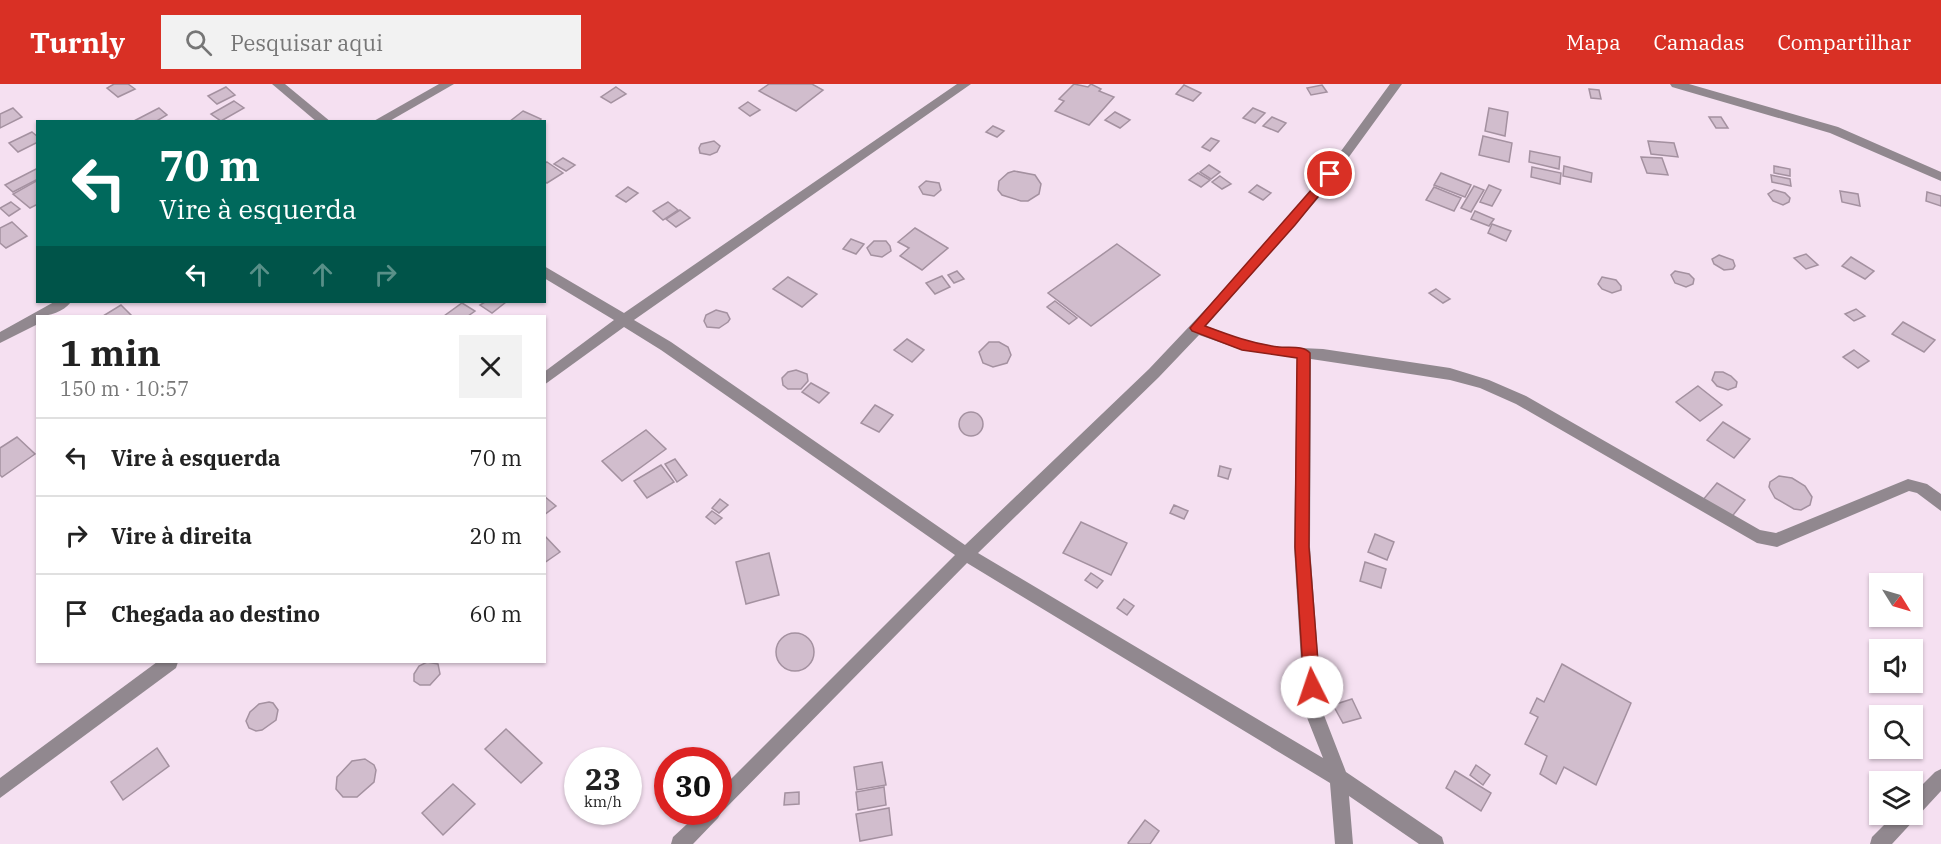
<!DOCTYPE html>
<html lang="pt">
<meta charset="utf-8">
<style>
body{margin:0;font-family:"IBM Plex Serif",serif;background:#f2f2f2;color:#222;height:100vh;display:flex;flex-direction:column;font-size:22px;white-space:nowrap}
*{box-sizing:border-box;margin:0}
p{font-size:20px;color:#767676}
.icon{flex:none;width:33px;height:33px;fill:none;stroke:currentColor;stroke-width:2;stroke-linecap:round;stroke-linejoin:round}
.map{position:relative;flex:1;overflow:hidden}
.sheet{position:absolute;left:36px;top:231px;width:510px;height:348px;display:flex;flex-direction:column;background:#fff;border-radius:0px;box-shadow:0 2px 4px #0004}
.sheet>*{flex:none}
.hud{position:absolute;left:36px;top:36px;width:510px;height:183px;border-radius:0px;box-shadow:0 2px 4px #0004;background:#00695c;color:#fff;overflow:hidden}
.needle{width:39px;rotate:127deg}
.buttons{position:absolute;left:1869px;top:489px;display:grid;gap:12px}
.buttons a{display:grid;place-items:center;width:54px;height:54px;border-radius:0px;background:#fff;box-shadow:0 2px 4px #0004;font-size:30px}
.speed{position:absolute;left:564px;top:663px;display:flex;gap:12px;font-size:30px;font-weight:700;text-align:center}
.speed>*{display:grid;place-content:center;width:78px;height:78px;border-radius:50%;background:#fff;box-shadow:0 2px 4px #0004;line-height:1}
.speed small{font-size:15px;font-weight:400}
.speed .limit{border:9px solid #d22;background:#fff;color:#111}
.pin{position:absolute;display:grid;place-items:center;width:51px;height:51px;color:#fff;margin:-26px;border:3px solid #fff;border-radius:50%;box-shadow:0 2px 6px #0007}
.me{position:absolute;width:66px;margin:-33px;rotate:356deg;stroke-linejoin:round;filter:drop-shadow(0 0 4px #0008)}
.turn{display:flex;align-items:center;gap:21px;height:126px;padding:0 24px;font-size:27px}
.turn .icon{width:78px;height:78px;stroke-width:2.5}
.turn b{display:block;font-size:42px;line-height:51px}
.lanes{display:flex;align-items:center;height:57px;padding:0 24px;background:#0003;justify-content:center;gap:30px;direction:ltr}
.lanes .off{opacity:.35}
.round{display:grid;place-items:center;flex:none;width:63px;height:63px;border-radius:0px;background:#f2f2f2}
.overview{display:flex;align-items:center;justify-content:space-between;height:102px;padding:0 24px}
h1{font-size:36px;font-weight:700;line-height:45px}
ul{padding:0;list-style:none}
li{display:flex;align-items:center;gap:18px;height:78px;padding:0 24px;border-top:2px solid #e0e0e0}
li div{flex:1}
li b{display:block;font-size:22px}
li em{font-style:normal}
header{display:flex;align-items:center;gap:36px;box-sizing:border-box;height:84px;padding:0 30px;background:#d93025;color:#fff}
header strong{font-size:28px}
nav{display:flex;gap:33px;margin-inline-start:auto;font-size:21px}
.search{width:420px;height:54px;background:#f2f2f2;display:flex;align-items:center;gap:15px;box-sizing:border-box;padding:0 21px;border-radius:0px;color:#767676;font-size:22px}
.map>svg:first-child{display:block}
</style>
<header>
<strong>Turnly</strong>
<div class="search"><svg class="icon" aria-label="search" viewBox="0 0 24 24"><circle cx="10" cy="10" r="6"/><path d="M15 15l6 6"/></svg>Pesquisar aqui</div>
<nav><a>Mapa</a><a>Camadas</a><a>Compartilhar</a></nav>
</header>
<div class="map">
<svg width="1941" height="760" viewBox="0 0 1941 760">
<rect width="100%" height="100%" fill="#f5e0f1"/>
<g fill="#d1bdcd" stroke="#a491a0" stroke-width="1.5">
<polygon points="114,0 128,0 135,5 118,13 107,4"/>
<polygon points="769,0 812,0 823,6 796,27 759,7"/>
<polygon points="1074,0 1088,3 1091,0 1101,5 1099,7 1114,13 1089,41 1055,27 1064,17 1059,15"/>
<polygon points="1184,1 1201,9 1193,17 1176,10"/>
<polygon points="1322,1 1327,8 1311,11 1307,4"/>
<polygon points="226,3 235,11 217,20 208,12"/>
<polygon points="616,3 626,10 611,19 601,13"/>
<polygon points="1589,5 1599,6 1601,15 1591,14"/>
<polygon points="234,17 244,24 221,37 211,30"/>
<polygon points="748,18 760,26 750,32 739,24"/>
<polygon points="13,24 22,33 0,44 0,30"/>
<polygon points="159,24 167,31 155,38 132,38"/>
<polygon points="1253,24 1265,29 1255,39 1243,34"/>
<polygon points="1489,24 1508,28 1505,52 1485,47"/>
<polygon points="523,27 541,35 539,38 509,38"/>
<polygon points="1115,28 1130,36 1120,44 1105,36"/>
<polygon points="1272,33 1286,39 1278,48 1263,42"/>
<polygon points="1709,33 1721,33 1728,44 1716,44"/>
<polygon points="993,42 1004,47 997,53 986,48"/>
<polygon points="32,48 38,53 38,58 18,68 9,59"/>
<polygon points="1483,52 1512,59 1509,78 1479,71"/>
<polygon points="1211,54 1219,57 1210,67 1202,63"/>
<polygon points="714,57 720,62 717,68 710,71 700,69 699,64 701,60"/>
<polygon points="1648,57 1674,59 1678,73 1651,70"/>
<polygon points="1530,67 1560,73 1559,85 1529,78"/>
<polygon points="1641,73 1662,74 1668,91 1647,89"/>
<polygon points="563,74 575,81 566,87 554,80"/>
<polygon points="547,78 563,89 547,99 544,97 544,80"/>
<polygon points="1209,81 1220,88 1211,95 1200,88"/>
<polygon points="1564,82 1592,89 1591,98 1563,92"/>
<polygon points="1774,82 1790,85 1790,92 1774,89"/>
<polygon points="1532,83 1561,89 1560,100 1531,93"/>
<polygon points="38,84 38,95 13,108 5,101"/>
<polygon points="1014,87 1035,91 1041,100 1039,110 1028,117 1021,117 1002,111 998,106 999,97 1008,89"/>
<polygon points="1198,89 1210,96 1201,103 1189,96"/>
<polygon points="1441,89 1471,101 1465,113 1434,101"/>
<polygon points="1771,91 1790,95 1791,102 1772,98"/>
<polygon points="1220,92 1231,100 1222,105 1212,98"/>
<polygon points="38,96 38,120 30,124 13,110"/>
<polygon points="926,97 939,99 941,106 934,112 923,110 919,103"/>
<polygon points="1257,101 1271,109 1263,116 1249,108"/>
<polygon points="1489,101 1501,106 1492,122 1480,118"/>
<polygon points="1474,102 1484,106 1471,128 1461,124"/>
<polygon points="628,103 638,109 626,118 616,112"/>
<polygon points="1434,103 1461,114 1454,127 1426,116"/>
<polygon points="1774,106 1785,109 1790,114 1789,118 1783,121 1773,117 1768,110"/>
<polygon points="1840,107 1858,110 1860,122 1842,118"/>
<polygon points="1927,108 1941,112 1941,122 1926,117"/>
<polygon points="11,118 20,125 9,132 0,124"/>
<polygon points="668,118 678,126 663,136 653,127"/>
<polygon points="680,126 690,134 676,143 666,135"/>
<polygon points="1475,127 1494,135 1489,142 1471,135"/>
<polygon points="12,138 27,152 6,164 0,159 0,144"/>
<polygon points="1492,140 1511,147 1506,157 1488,149"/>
<polygon points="915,144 948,164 922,186 900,172 909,164 898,158"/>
<polygon points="851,155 864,160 856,170 843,165"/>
<polygon points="874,157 886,157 890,162 891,167 882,173 871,171 867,164"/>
<polygon points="1117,160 1160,191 1091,242 1048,209"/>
<polygon points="1806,170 1818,181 1806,185 1794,174"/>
<polygon points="1719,171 1733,176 1735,182 1733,185 1724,186 1714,180 1712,175"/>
<polygon points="1851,173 1874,187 1865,195 1842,182"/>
<polygon points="957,187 964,195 954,199 948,191"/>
<polygon points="1675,187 1689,190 1694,195 1693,200 1686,203 1675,199 1671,191"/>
<polygon points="942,192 950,203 935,210 926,199"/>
<polygon points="788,193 817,210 802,223 773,205"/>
<polygon points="1602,193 1616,196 1621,202 1621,206 1612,209 1602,205 1598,200"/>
<polygon points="1436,205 1450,215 1443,219 1429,209"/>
<polygon points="1055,217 1077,234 1069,240 1047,223"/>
<polygon points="485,218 506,218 492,229 480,221"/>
<polygon points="462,219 475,227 468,232 444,232"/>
<polygon points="121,221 132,232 103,232"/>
<polygon points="1856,225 1865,232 1854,237 1845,230"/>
<polygon points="716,226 727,229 730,235 728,238 719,244 707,243 704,237 706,231"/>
<polygon points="1903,238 1935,256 1924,268 1892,250"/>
<polygon points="907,255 924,266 912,278 894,266"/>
<polygon points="989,258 999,258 1008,263 1011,271 1007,279 993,283 983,279 979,268"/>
<polygon points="1854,266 1869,277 1858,284 1843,273"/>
<polygon points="796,286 807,290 808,297 801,305 788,305 783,301 782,294 788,288"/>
<polygon points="1715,288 1723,288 1731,292 1737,298 1736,303 1728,306 1717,302 1712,296"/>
<polygon points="811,299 829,309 819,319 802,308"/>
<polygon points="1698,302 1722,321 1700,337 1676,318"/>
<polygon points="875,321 893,331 879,348 861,339"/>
<circle cx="971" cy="340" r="12"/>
<polygon points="1723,338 1750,355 1734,374 1707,356"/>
<polygon points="646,346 666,365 622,397 602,377"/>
<polygon points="17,353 35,370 2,393 0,391 0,364"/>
<polygon points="675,375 687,391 677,398 665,380"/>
<polygon points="661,381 674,398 647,414 634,397"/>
<polygon points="1220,382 1231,385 1228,395 1218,392"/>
<polygon points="1779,392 1792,394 1805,402 1812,413 1810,421 1801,426 1794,425 1775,414 1769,403 1770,398"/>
<polygon points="1717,399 1745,416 1730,435 1702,417"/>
<polygon points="544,412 556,422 544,431"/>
<polygon points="720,415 728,421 719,429 712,424"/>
<polygon points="1174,421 1188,427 1184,435 1170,429"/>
<polygon points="712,427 722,434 715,440 706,433"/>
<polygon points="1081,438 1127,459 1111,491 1063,469"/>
<polygon points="1375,450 1394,458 1387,476 1368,468"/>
<polygon points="544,451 560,468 544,479"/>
<polygon points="769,469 779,511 746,520 736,478"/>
<polygon points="1365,478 1386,485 1381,504 1360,497"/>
<polygon points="1091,489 1103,497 1097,504 1085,496"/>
<polygon points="1124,515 1134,522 1127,531 1117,524"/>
<circle cx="795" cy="568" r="19"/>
<polygon points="427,578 438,580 440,590 430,601 420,601 414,597 414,590 419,582"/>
<polygon points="1562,580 1631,619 1596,701 1564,683 1556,700 1540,690 1547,672 1525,660 1538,633 1530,629 1537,614 1544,618"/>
<polygon points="1352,615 1361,634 1343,639 1333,621"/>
<polygon points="269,618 273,619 278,626 276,636 262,646 256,647 249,644 246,637 250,628 259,620"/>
<polygon points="506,645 542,679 521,699 485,665"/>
<polygon points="157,664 169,682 123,716 111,698"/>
<polygon points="365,675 374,681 376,686 374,698 357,713 343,713 336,705 337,693 352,677"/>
<polygon points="882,678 886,701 857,706 854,683"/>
<polygon points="1476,681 1490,691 1483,701 1470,691"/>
<polygon points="1455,687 1491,709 1481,727 1446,704"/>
<polygon points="453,700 475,720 443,751 422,729"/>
<polygon points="884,703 886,721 858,726 856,708"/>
<polygon points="799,708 799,720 784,721 785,709"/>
<polygon points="889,724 892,751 860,757 856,730"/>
<polygon points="1145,736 1159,747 1150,760 1129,760 1128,759"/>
</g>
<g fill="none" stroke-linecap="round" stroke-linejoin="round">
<g fill="#91888f" fill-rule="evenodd">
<polygon points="272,0 285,0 331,38 317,38"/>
<polygon points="439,0 454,0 388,38 372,38"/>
<path d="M957,0h14l-337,236 37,22 294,203 184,-176 69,-73 96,-108 76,-104h12l-80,110 -116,132 37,14 36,7 44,2 127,19 39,12 37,16 234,134 16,3 132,-54 19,5 14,10v17l-24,-18 -8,-2 -132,56 -20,-4 -241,-139 -36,-16 -30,-8 -139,-21 -1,188 12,163 24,62 96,65 2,7h-25l-70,-48 4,48h-18l-5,-61 -363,-220 -246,250 -3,5 -25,26h-22l2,-7 27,-25h18v-20l237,-237 -294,-205 -37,-23 -80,58v-13l70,-52 -70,-42v-12l80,47zM1199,251l43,15 55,8 -3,189 10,163 19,48 -345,-205 181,-176z"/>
<polygon points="1670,0 1689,0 1838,43 1941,88 1941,97 1830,49 1672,3"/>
<path d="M54,218h17c-8,10 -21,14 -33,14v8l-38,19v-11z"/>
<polygon points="157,578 178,578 176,584 0,714 0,694"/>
<polygon points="1941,685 1941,707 1892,760 1870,760 1872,753 1895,730 1912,730 1912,711 1935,688"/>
</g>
</g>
<path fill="#d93025" stroke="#8d1f18" stroke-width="1.5" d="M1330,87l6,3 -2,3 -39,48 -90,101c24,9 48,18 74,21 10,1 25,-2 31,6l-1,194 11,140 -3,5 -5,2 -6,-2 -2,-5 -9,-140 2,-189 -55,-8 -50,-19 -2,-3 137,-156z"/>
</svg>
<div class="buttons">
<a><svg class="needle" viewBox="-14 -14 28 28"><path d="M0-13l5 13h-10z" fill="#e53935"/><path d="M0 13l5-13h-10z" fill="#767676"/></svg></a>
<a><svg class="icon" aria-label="sound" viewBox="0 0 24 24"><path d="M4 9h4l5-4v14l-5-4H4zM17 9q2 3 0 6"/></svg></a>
<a><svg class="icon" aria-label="search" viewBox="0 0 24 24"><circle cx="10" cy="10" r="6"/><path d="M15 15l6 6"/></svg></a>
<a><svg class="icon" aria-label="layers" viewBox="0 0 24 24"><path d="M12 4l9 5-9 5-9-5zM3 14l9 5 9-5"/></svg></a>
</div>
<div class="speed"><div>23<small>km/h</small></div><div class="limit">30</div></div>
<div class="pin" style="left:1330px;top:90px;background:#d93025"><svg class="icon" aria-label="arrive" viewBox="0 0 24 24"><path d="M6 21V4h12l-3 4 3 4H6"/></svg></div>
<svg class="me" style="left:1312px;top:603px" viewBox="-20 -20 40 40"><circle r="19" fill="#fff"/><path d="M0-13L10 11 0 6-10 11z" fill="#d93025"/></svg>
<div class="hud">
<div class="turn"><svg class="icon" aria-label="left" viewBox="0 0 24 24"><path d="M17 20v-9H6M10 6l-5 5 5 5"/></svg><div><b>70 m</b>Vire à esquerda</div></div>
<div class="lanes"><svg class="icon" aria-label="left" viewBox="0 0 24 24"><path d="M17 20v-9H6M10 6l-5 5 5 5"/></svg><svg class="icon off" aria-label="ahead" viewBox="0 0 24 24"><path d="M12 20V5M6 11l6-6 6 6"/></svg><svg class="icon off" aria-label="ahead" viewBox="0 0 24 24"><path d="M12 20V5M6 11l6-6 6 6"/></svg><svg class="icon off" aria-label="right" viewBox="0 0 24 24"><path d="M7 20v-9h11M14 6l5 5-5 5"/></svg></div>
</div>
<section class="sheet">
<div class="overview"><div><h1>1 min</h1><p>150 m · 10:57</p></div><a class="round"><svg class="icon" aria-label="close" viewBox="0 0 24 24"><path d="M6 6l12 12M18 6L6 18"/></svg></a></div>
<ul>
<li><svg class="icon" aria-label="left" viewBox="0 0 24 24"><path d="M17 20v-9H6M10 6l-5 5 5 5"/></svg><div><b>Vire à esquerda</b></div><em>70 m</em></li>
<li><svg class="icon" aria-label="right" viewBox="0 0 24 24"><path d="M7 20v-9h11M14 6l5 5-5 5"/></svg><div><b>Vire à direita</b></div><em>20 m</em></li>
<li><svg class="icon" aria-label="arrive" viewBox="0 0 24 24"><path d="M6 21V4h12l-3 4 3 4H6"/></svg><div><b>Chegada ao destino</b></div><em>60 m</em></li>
</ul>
</section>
</div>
